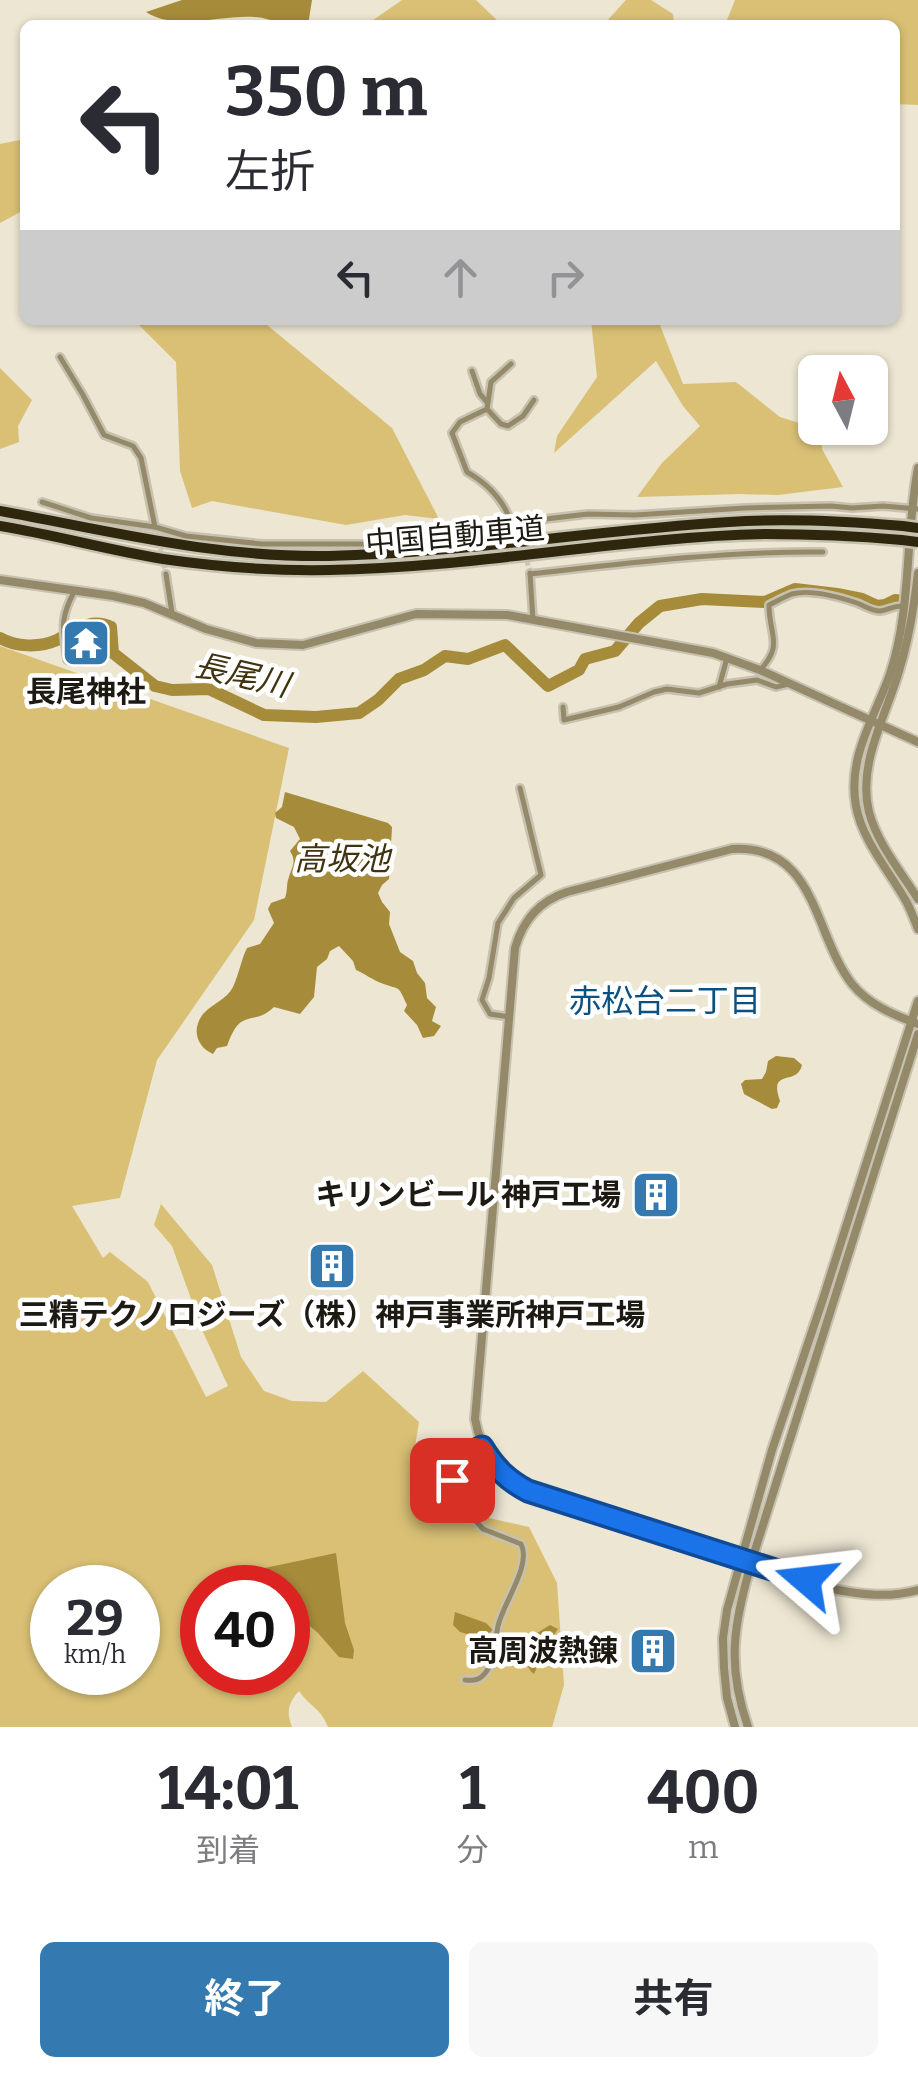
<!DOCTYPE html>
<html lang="ja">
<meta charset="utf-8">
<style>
body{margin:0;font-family:Bitter,"Noto Sans JP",serif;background:#f7f7f7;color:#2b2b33;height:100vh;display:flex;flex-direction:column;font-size:38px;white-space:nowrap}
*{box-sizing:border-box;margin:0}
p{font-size:32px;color:#7c7c81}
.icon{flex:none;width:55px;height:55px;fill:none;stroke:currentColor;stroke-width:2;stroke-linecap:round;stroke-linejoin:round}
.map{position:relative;height:1727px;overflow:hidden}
.drawer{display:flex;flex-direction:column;background:#fff;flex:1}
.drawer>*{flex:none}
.top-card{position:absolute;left:20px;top:20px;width:880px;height:305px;border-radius:15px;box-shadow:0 2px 8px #0004;background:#fff;color:#2b2b33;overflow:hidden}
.needle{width:65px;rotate:353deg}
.fabs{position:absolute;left:798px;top:355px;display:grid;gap:20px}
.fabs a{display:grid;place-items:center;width:90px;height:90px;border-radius:15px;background:#fff;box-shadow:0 2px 8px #0004;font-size:50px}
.speed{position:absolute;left:30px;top:1565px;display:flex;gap:20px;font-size:50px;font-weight:700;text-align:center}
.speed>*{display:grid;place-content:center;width:130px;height:130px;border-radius:50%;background:#fff;box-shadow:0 2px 8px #0004;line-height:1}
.speed small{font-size:25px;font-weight:400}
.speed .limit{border:15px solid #d22;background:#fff;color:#111}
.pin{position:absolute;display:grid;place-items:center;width:85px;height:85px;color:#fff;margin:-42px;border-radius:20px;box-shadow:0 5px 15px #0006}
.me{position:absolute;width:110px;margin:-55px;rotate:287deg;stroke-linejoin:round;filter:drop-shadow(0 0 8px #0008)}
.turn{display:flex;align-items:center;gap:35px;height:210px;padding:0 40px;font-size:45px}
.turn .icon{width:130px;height:130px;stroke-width:2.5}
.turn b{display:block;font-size:70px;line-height:85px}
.lanes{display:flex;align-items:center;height:95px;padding:0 40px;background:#0003;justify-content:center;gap:50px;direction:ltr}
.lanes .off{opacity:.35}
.eta{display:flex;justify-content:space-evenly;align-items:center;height:170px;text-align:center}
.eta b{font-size:60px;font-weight:700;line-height:70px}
.button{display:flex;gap:20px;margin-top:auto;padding:20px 40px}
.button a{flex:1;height:115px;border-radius:15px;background:#3479af;color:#fff;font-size:40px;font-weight:700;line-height:115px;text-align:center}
.button a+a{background:#f7f7f7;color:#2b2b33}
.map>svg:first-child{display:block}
</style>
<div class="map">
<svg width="918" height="1727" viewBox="0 0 918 1727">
<rect width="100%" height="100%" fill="#ece6d2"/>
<g fill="#d9c075" fill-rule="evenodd">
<polygon points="402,0 476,0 502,25 359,25 369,23"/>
<polygon points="626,0 651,0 673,14 674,25 589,25 606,22"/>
<polygon points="735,0 918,0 918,105 895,104 895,25 725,25"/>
<polygon points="25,139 25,214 22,211 0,223 0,144"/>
<polygon points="134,320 261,320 392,428 439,519 405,515 346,525 212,501 192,508 180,471 176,362"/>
<polygon points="591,320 658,320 683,384 736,382 780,417 821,430 822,449 843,487 778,495 740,494 637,497 662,463 700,426 683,406 656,361 554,453 557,436 597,377"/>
<polygon points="0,368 32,400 18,426 19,442 0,449"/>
<path d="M0,646l289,102 -35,172 -97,140 -37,138 -48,8 31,52 7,-6 38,30 58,115 22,-11 -25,-54 -31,-86 -18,-21 7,-21 51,61 29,92 23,34 28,10 34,1 37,-31 56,51 -6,37 28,48 88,20 28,56 7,102 -12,42h-224c-7,-19 -17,-19 -29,-36 -11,12 -13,21 -7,36h-292zM52,1588h86v84h-86zM202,1588h86v84h-86z"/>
</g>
<g fill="#a58b3a">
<path d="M182,0h130l-4,25c-8,0 -16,1 -24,-1 -10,-2 -19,-7 -30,-7 -34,-2 -79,14 -108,-5z"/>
<path d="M285,792l103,31 4,4 -3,52 -7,6 -4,8 4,9 8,10 -1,12 11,28 13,9 4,12 8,10 2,15 9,9 -4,14 9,5 -7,10 -11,2 -6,-13 -13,-14 3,-6c-10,-22 -6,-14 -26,-22 -8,-3 -16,-9 -25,-13l-3,-9 -14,-15 -9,5 -3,8 -10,8 -3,30 -14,17 -26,-7c-14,13 -20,8 -33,15 -7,5 -11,16 -14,24l-10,2 -4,6c-16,-7 -22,-24 -10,-40 9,-10 24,-15 30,-27 6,-13 8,-27 14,-39l13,-4 14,-21 -6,-14 3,-6 14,-5c3,-8 1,-14 4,-21 3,-10 8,-15 1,-26l10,-12 -6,-12 -18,-9 -1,-5 7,-6z"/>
<path d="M776,1056l18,2 8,7c-5,22 -34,2 -22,36l-3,7 -5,1 -28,-15 -3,-10 4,-4 17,-1 4,-7 2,-11z"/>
<polygon points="336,1553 345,1623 354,1650 353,1659 339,1657 318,1633 298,1616 288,1619 288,1588 256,1587 260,1569"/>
<polygon points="455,1612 486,1623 493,1630 482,1638 460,1632 453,1625"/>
<path d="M550,1625l8,4 -12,17 -12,28c-11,-9 -10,-22 -8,-34z"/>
</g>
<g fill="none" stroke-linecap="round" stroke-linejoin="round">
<path stroke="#a58b3a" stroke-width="12" d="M0,638c16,9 39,10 57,2 18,-9 33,-23 54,-13l2,26 42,33 17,4 37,-1 55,26 52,2 43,-4 19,-13 21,-21 25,-9 21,-14 23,3 37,-14 43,41 31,-16 6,-11 30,-8 24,-28 21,-17 42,-7 63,3 30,-13 42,5 25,5 15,7 8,-1 10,-5 23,4"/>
<g stroke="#cdc7b5" stroke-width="5" stroke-dasharray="5 2.5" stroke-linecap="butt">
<polyline points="155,527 166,574"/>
<polyline points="524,554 530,570"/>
</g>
<g stroke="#c7c1b0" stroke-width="10">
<g id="minor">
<polyline points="60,357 83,395 104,435 133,446 141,458 155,527"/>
<polyline points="472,371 480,394 487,402"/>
<polyline points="487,409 491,382 511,364"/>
<polyline points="42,502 91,518 155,527 186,536 262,544 365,544 472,535 512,523 588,514 635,515 745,508 831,506 852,508 883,506 918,509"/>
<path d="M511,522c-8,-23 -23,-38 -44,-50l-15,-39 8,-11 27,-13 14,15 7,2 15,-10 11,-16"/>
<polyline points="530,573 533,620"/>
<polyline points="166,574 172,613"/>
<path d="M530,574c98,-11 195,-23 293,-22"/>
<path d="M75,590c-16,30 -12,38 -8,70l13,2"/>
<path d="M760,670c24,-25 9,-35 9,-65 8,-4 15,-8 23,-11 18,-5 47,3 65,9 8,3 15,8 23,8 9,-1 14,-6 24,-5"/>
<polyline points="719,687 727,658"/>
<polyline points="563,707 564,720 619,707 654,692 667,689 699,693 727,684 757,680 776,687 789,684"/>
<polyline points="510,1017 490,1014 482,1000 489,978 498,923 514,898 541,875 520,788"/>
<path d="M465,1680c10,1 15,0 21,-8 9,-11 9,-32 12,-46 5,-23 34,-61 23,-82l-38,-15 -8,-9 -23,-40 2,-17 9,-7 19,-9"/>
</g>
</g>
<g stroke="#c7c1b0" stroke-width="12">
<g id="tertiary">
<path d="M918,468c-13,67 -6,140 -28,206 -15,43 -43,83 -34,132 6,34 33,65 50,95 5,9 8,18 12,28"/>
<path d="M918,573c-4,34 -9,66 -19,98 -13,45 -42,93 -30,141 8,31 32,60 49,87"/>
<polyline points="0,580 113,596 144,603 206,629 256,643 303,645 416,614 507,615 713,653 760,670 918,742"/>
<path d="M918,1024c-24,-9 -49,-19 -66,-40 -39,-50 -35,-140 -120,-135l-165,43c-28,9 -44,28 -52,56l-40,471c6,33 22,55 53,72l305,98c29,6 56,9 85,1"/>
<polyline points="735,1727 727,1698 724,1668 723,1638 727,1610 772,1450 823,1299 918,1001"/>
<path d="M748,1727c-22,-64 -14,-100 3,-164l167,-529"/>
</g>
</g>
<g stroke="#c7c1b0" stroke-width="15">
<g id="motorway">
<path d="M0,511c111,20 215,47 329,45 134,-3 267,-26 400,-34 58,-4 116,-1 174,4"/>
<path d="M0,526c55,9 108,24 163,33 55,8 111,12 166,11 146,-2 291,-33 437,-36 46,0 91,2 136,6"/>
</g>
</g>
<use href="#minor" stroke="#948969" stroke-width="5"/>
<use href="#tertiary" stroke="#948969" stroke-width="8"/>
<use href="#motorway" stroke="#2f270d" stroke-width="10"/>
<g stroke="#c7c1b0" stroke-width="15" stroke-linecap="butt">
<g id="motorway-bridge">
<polyline points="903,526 918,528"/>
<polyline points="902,540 918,542"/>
</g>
</g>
<use href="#motorway-bridge" stroke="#2f270d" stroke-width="10"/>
</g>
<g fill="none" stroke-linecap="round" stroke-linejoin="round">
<g stroke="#114b97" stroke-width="25">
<path id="route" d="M452,1480l2,-17 9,-7 19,-9c12,20 25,33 46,44l278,89"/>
</g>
<use href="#route" stroke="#1a73e8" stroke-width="18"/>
</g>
<defs>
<g id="temple-square" transform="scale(2.5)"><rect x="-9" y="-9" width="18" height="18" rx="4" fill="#3479af" stroke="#fff"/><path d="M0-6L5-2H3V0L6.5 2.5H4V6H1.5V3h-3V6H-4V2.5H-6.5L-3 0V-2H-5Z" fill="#fff"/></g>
<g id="building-square" transform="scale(2.5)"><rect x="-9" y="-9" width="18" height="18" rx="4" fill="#3479af" stroke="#fff"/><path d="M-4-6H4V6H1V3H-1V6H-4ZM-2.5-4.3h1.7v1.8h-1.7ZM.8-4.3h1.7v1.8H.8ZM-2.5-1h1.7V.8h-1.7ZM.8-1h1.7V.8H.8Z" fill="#fff"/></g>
</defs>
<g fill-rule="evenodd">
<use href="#temple-square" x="86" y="643"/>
<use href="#building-square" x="656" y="1195"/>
<use href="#building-square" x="332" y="1266"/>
<use href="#building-square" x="653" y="1651"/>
</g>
<g text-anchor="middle" stroke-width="9" stroke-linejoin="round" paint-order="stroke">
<g font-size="30" fill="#1c1a13" stroke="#fff">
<text transform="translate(455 536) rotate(-5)" y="10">中国自動車道</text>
</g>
<g font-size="30" font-weight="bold" fill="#1c1a13" stroke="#fff">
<text x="86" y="702">長尾神社</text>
<text x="621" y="1205" text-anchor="end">キリンビール 神戸工場</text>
<text x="332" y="1325">三精テクノロジーズ（株）神戸事業所神戸工場</text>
<text x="618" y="1661" text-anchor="end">高周波熱錬</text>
</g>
<g font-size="32" font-style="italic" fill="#3f3310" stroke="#fff">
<text transform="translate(242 675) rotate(13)" y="11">長尾川</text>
<text x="342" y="870">高坂池</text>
</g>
<g font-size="32" fill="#0b517f" stroke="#fff">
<text x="665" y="1012">赤松台二丁目</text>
</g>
</g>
</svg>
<div class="fabs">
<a><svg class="needle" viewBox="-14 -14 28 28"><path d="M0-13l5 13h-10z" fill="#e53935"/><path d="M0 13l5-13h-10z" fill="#7c7c81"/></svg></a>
</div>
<div class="speed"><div>29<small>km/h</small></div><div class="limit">40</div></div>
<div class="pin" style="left:452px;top:1480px;background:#d93025"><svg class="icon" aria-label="arrive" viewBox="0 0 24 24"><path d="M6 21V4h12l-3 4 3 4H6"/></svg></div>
<svg class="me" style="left:806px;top:1580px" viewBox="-20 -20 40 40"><path d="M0-17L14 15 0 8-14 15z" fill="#1a73e8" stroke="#fff" stroke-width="4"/></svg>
<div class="top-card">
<div class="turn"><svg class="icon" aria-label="left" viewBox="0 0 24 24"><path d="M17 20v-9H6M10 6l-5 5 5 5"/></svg><div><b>350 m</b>左折</div></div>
<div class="lanes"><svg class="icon" aria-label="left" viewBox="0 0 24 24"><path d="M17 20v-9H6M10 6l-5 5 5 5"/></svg><svg class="icon off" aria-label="ahead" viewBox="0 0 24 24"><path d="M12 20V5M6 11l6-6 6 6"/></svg><svg class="icon off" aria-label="right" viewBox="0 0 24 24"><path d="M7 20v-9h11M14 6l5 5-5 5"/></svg></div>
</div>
</div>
<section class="drawer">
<div class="eta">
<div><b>14:01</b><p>到着</p></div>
<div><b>1</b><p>分</p></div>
<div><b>400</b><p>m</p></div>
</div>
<div class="button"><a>終了</a><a>共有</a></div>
</section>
